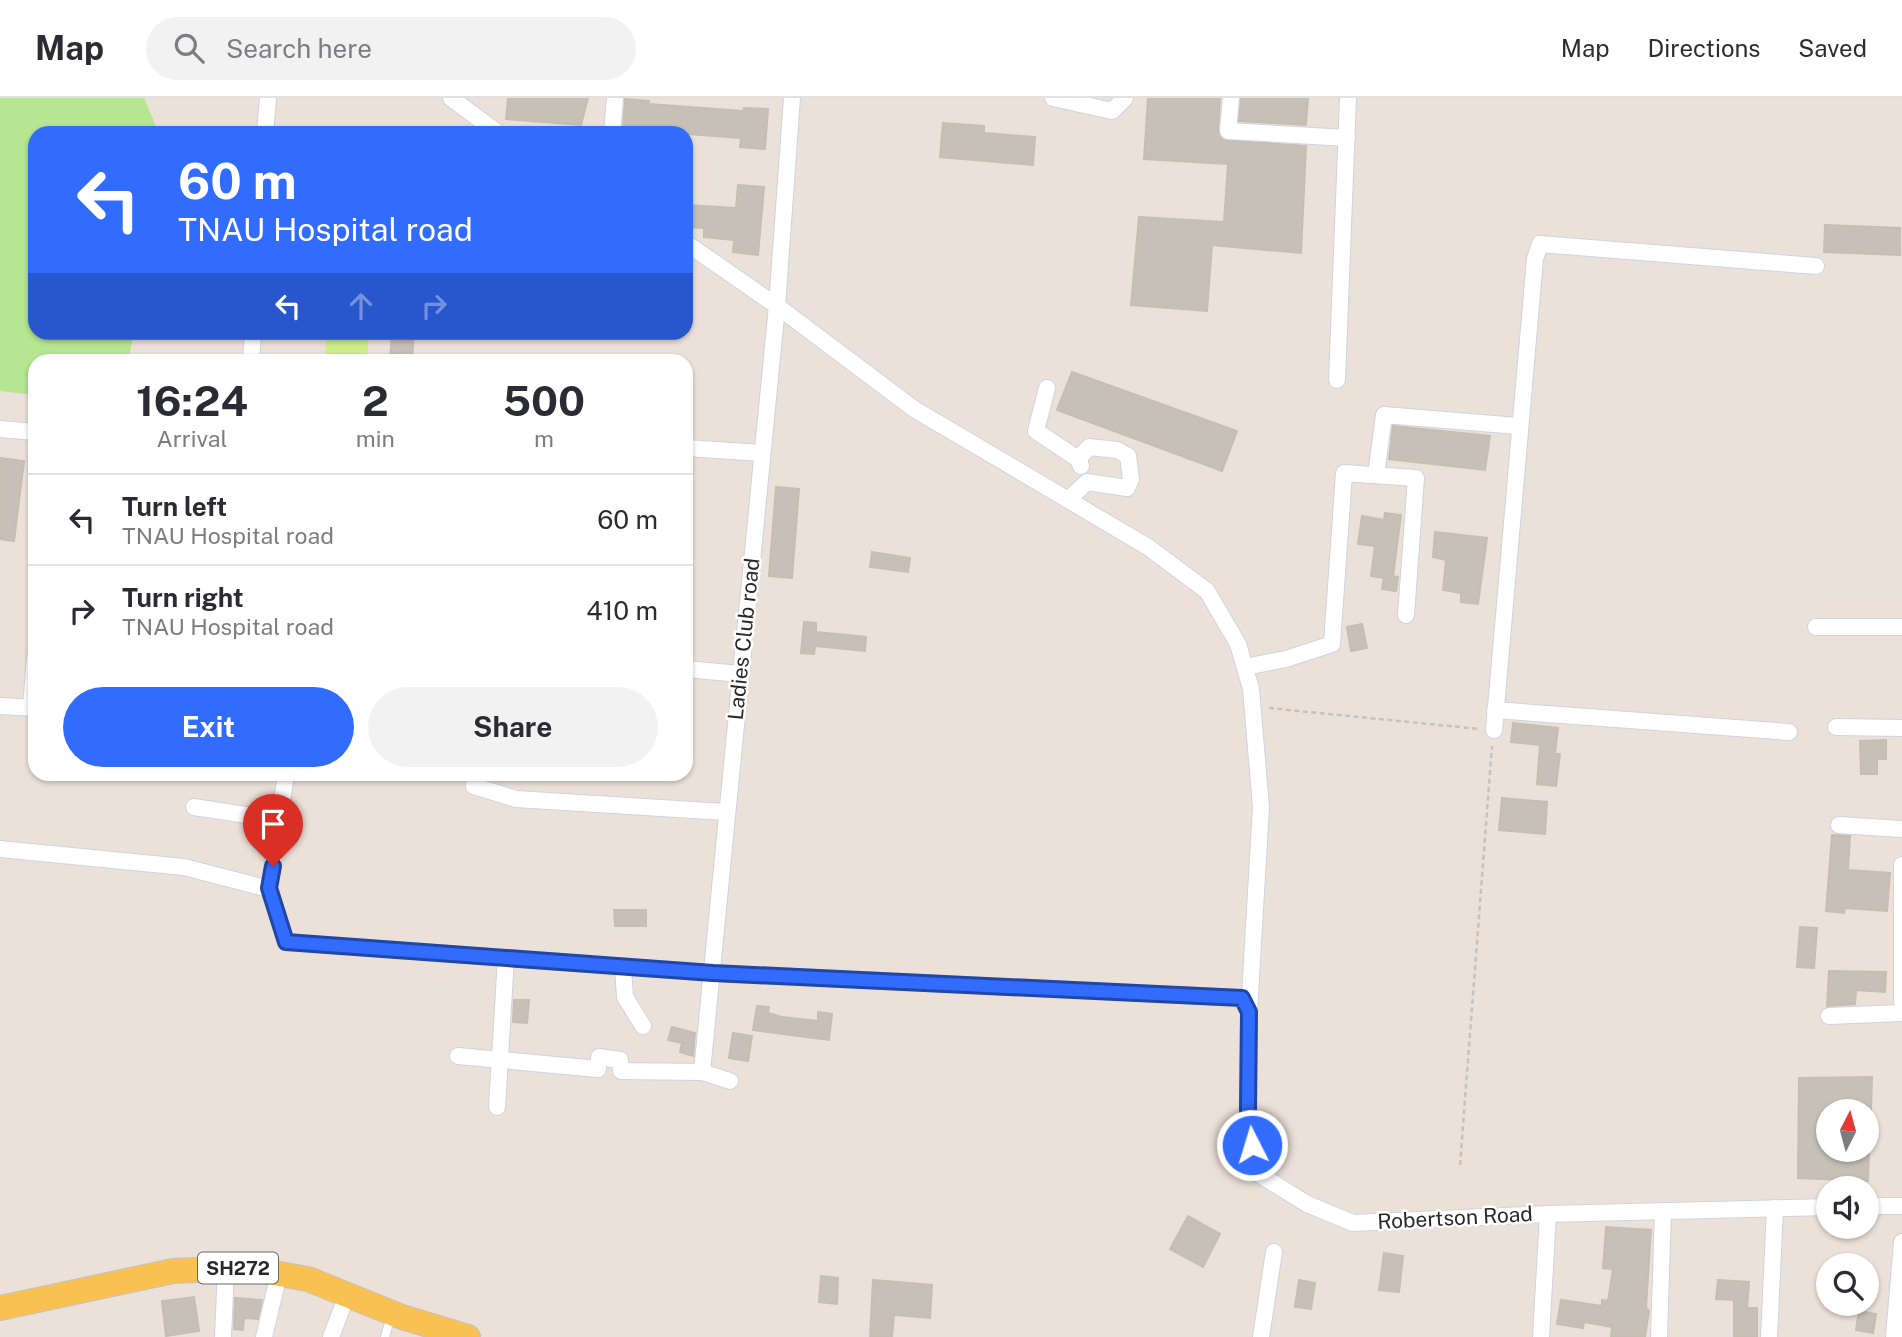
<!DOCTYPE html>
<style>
body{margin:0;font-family:"Public Sans",sans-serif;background:#f2f2f3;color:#2b2b33;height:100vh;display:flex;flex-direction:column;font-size:26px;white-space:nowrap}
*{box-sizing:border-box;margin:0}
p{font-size:23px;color:#7c7c81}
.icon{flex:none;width:38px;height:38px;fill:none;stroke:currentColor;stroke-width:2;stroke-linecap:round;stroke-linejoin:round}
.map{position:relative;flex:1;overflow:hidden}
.drawer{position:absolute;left:28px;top:256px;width:665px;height:427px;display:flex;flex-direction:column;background:#fff;border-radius:21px;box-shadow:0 2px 5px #0004}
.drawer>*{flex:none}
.banner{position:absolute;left:28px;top:28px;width:665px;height:214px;border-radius:21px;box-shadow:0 2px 5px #0004;background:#326cff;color:#fff;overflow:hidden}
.needle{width:46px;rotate:6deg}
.controls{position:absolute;left:1816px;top:1001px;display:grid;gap:14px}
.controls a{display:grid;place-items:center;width:63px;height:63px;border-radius:50%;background:#fff;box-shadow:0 2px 5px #0004;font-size:35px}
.pin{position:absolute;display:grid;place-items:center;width:60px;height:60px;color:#fff;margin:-72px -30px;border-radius:50% 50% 50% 0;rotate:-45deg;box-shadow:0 0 7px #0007}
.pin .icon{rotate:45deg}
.me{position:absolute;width:77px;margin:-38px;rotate:355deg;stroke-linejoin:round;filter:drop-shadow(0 0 5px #0008)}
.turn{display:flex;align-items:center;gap:24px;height:147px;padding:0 35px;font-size:32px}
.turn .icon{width:91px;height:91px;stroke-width:2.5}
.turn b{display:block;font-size:49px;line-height:60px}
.lanes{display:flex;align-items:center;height:66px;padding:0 35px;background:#0003;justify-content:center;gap:35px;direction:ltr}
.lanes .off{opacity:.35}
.eta{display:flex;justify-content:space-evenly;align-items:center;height:119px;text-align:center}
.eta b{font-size:42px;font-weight:700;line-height:49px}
.primary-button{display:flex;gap:14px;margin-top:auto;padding:14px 35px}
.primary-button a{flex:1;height:80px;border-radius:42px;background:#326cff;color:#fff;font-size:28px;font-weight:700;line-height:80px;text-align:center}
.primary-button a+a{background:#f2f2f3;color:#2b2b33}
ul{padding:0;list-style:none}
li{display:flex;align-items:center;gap:21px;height:91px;padding:0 35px;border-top:2px solid #e1e1e2}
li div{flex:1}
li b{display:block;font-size:26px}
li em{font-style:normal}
header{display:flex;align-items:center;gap:42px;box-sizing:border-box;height:98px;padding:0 35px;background:#fff;border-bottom:2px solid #e1e1e2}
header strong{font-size:33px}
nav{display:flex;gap:38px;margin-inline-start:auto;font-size:24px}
.search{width:490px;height:63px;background:#f2f2f3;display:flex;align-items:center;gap:18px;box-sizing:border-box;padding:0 24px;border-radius:38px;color:#7c7c81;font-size:26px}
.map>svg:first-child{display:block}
</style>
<header>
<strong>Map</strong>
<div class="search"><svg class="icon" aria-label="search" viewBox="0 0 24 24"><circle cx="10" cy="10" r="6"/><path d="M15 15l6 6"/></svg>Search here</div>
<nav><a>Map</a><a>Directions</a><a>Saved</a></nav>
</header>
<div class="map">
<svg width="1902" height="1239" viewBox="0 0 1902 1239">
<rect width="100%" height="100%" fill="#ece1d8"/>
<polygon fill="#b6e691" points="0,0 144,0 155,26 154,35 35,35 35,234 133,235 130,255 125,262 35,262 35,297 0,293"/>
<polygon fill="#ceee8c" points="327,235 369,235 367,262 324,262"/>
<g fill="#c6c0b7" stroke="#c7bdb2" stroke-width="2">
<polygon points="508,0 588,0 581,27 506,21"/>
<polygon points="1148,0 1220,0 1218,33 1223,42 1306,48 1301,155 1212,147 1207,213 1131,207 1139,119 1224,124 1228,66 1144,61"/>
<polygon points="1241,0 1308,0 1306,27 1239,23"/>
<polygon points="625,1 649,3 649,6 743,13 744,10 768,11 765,51 740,49 741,40 647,33 623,35"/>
<polygon points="943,25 984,28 984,35 1035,39 1033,67 940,59"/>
<polygon points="738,87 764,89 758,157 733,154 734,142 704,139 704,130 687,129 688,107 736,110"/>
<polygon points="1825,127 1900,130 1900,157 1824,154"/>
<polygon points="392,234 414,234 412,262 390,262"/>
<polygon points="1072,274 1237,333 1222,373 1057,312"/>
<polygon points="1393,328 1490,338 1485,372 1389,361"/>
<polygon points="0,360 24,363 14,443 0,441"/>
<polygon points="776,389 799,391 792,480 769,478"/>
<polygon points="1385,415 1401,417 1393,478 1398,479 1396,493 1382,491 1384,480 1371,478 1375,448 1358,446 1362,418 1384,422"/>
<polygon points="1435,434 1487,440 1478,506 1461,504 1461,495 1443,492 1446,462 1433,459"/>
<polygon points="872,454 910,460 908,474 870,469"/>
<polygon points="804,524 816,525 816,534 866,539 865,553 815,548 814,556 801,555"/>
<polygon points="1362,526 1367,550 1351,553 1347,529"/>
<polygon points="1513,625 1558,630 1555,656 1560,656 1556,688 1537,686 1540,647 1511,644"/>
<polygon points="1886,642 1886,661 1877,661 1877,676 1861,676 1860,643"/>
<polygon points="1502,700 1547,704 1545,736 1499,732"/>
<polygon points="1832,737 1850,738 1848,772 1890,775 1887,813 1845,810 1844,815 1826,813"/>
<polygon points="614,812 646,812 646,828 615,828"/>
<polygon points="1800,829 1817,830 1814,870 1797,869"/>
<polygon points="1829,873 1886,874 1885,894 1856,892 1855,906 1827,908"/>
<polygon points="514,902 529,902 527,925 513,924"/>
<polygon points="757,908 769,909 768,915 782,919 818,923 818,914 832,916 829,942 753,932"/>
<polygon points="672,929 695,935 693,958 680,954 682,945 668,942"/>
<polygon points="733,935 752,938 748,963 729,960"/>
<polygon points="1872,979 1871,1013 1829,1013 1829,1052 1869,1052 1868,1083 1798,1080 1799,980"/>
<polygon points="1188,1118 1220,1136 1203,1169 1170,1151"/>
<polygon points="1606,1129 1651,1132 1646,1209 1649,1213 1645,1239 1611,1239 1612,1229 1584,1224 1583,1230 1557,1226 1561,1202 1602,1208 1602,1202 1608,1203 1613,1171 1603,1170"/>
<polygon points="1384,1155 1403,1158 1399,1194 1379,1192"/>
<polygon points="821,1178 838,1180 837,1206 819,1204"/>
<polygon points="873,1182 932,1187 930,1220 894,1217 892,1239 870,1239"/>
<polygon points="1299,1182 1315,1185 1311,1211 1295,1209"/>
<polygon points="1718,1182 1749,1184 1747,1210 1757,1210 1757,1239 1734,1239 1734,1202 1716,1201"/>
<polygon points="194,1199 199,1233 166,1238 162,1203"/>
<polygon points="235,1200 262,1202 258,1221 244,1220 243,1232 234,1231"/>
<polygon points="1859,1213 1876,1216 1873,1235 1856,1232"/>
</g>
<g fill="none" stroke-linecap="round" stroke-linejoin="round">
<g stroke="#ced3e2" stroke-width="10">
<polyline id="service" points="385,1239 391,1218"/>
</g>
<g stroke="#ced3e2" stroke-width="18">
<g id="minor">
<polyline points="451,0 498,35"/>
<polyline points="1053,0 1112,13 1125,0"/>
<polyline points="1231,0 1228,33 1347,40"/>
<polyline points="265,35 268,0"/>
<polyline points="612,35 615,0"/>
<polyline points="686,145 777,208 914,311 1148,449 1207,493 1238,546 1251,591 1261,709 1249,914 1248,1011 1254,1073 1307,1106 1353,1125 1548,1116 1829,1109"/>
<polyline points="251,262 253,234"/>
<polyline points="1337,282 1348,0"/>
<polyline points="1047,290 1036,333 1078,361 1081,368"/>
<polyline points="0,331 35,334"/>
<polyline points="686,350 762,355"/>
<polyline points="1376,377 1384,317 1518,328"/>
<polyline points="1068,402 1087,384 1127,390 1131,381 1128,358 1117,352 1089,349 1078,361"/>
<polyline points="1816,529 1902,529"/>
<polyline points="1245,569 1286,561 1332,546 1344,375 1416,380 1406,517"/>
<polyline points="686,571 740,576"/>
<polyline points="0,608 35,610"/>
<polyline points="31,609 35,559"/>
<polyline points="1495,612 1789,634"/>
<polyline points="1836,629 1902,630"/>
<polyline points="1494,632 1535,161 1540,146 1816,168"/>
<polyline points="286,676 269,791 286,844 713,875 1242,900 1249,914"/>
<polyline points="475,676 474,688 516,701 726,714"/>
<polyline points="194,709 279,722"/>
<polyline points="1839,727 1902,731"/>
<polyline points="0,751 184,769 269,791"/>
<polyline points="1902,767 1902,904"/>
<polyline points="623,869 625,899 643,928"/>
<polyline points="1829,918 1902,915"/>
<polyline points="458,958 598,971 599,959 620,962 621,973 702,974 730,983"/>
<polyline points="702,974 777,208 792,0"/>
<polyline points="497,1009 506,860"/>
<polyline points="1867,1108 1902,1108"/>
<polyline points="223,1239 226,1170"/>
<polyline points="264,1239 279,1176"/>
<polyline points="331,1239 347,1197"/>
<polyline points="1261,1239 1274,1154"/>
<polyline points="1541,1239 1548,1116"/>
<polyline points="1659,1239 1663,1113"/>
<polyline points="1769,1239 1775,1110"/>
<polyline points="1894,1239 1902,1144"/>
</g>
</g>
<g stroke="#c3c3c3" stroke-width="26">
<polyline id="primary" points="0,1210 173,1173 245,1170 308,1181 402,1219 468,1239"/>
</g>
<g stroke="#c3c3c3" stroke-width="2.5" stroke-dasharray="5 3.5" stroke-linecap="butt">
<polyline points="1269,610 1479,631"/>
<polyline points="1460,1067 1492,648"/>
</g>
<use href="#service" stroke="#fff" stroke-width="8"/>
<use href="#minor" stroke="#fff" stroke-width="16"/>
<use href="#primary" stroke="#f8c151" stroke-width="24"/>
</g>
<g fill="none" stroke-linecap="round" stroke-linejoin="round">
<g stroke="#2046a6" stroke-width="18">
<polyline id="route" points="273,768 269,790 286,844 713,875 1242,900 1249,914 1248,1011 1252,1047"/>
</g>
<use href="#route" stroke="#326cff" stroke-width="12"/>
</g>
<g text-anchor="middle" stroke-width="5" stroke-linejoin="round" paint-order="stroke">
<rect fill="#fff" stroke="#686868" stroke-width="2" x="198" y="1154.5" width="80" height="31" rx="5"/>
<g font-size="19" font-weight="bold" fill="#282828">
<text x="238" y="1177">SH272</text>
</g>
<g font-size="21" fill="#282828" stroke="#fff">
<text transform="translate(744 541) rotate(-84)" y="7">Ladies Club road</text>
<text transform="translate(1455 1120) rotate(-3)" y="7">Robertson Road</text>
</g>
</g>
</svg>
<div class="controls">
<a><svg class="needle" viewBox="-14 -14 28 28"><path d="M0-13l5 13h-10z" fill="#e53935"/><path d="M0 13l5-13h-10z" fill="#7c7c81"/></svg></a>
<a><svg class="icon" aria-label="sound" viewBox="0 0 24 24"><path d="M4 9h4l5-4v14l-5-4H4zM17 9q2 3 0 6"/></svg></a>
<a><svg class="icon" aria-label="search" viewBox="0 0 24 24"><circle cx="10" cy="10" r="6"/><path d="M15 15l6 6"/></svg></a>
</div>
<div class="pin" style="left:273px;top:768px;background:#d93025"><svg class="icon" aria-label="arrive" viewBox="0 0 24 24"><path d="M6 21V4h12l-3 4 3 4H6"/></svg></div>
<svg class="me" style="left:1252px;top:1047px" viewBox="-20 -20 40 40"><circle r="17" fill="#326cff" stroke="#fff" stroke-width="3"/><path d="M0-11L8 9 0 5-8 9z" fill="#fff"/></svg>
<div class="banner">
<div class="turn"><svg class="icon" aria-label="left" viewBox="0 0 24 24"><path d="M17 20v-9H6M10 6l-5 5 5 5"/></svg><div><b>60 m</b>TNAU Hospital road</div></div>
<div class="lanes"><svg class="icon" aria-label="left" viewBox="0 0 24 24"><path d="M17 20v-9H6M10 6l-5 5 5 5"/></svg><svg class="icon off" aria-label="ahead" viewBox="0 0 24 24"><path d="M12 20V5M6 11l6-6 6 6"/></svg><svg class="icon off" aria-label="right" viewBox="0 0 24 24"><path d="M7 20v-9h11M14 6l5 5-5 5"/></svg></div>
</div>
<section class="drawer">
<div class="eta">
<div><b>16:24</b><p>Arrival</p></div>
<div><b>2</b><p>min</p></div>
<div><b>500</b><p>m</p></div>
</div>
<ul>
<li><svg class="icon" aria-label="left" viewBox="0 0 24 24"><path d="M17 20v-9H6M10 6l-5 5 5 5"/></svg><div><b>Turn left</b><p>TNAU Hospital road</p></div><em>60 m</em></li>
<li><svg class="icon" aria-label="right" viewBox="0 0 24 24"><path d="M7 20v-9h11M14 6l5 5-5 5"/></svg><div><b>Turn right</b><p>TNAU Hospital road</p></div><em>410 m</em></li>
</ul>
<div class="primary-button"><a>Exit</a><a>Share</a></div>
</section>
</div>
